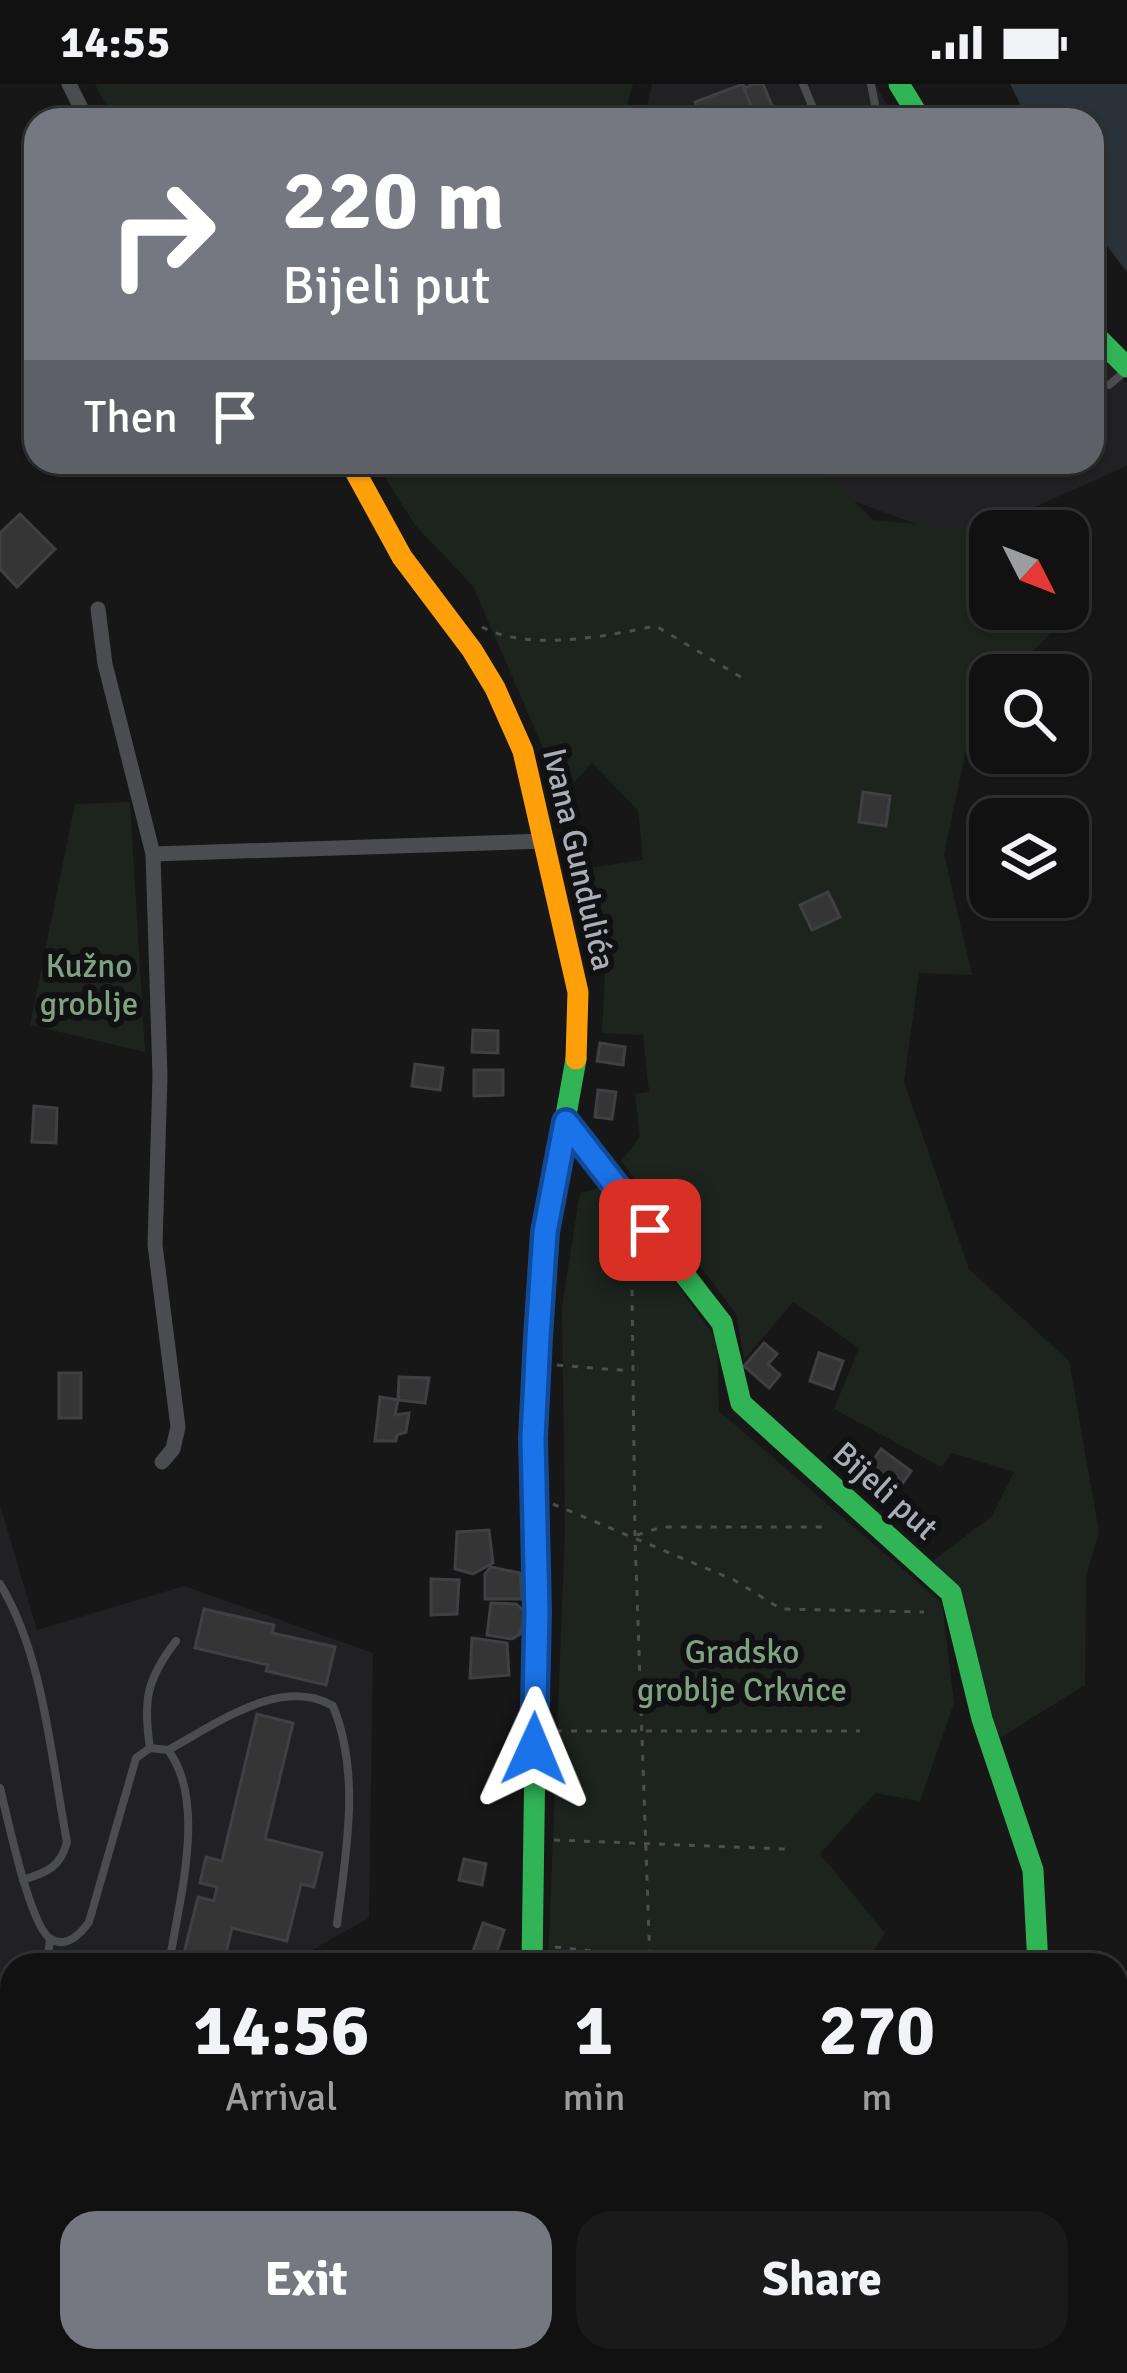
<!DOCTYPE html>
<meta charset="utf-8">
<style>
body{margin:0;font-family:Signika,sans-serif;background:#1a1a1a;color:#f1f3f6;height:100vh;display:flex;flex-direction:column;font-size:45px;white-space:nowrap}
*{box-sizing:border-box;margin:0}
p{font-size:39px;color:#9c9d9f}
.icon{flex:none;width:66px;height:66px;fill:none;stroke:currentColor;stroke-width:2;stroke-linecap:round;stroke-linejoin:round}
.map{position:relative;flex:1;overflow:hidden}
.details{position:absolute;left:0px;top:1869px;width:1128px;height:420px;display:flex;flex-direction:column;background:#111;border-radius:36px 36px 0 0;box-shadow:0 3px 9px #0004,0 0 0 3px #303131}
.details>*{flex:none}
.banner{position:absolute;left:24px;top:24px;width:1080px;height:366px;border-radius:36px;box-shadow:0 3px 9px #0004,0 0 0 3px #303131;background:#757880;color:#fff;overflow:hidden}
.needle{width:78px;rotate:132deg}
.controls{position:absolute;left:969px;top:426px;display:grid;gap:24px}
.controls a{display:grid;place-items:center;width:120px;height:120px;border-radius:24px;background:#111;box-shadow:0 3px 9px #0004,0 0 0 3px #303131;font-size:60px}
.pin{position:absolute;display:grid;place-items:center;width:102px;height:102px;color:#fff;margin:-51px;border-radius:24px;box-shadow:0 6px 18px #0006}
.me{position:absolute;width:132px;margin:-66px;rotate:1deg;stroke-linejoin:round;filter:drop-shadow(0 0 9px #0008)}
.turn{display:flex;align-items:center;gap:42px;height:252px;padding:0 60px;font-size:54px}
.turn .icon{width:156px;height:156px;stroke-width:2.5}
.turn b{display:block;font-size:84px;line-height:102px}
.then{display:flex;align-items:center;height:114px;padding:0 60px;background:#0003;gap:24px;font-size:45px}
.eta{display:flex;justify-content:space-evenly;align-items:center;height:204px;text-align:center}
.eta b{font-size:72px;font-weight:700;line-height:84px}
.action{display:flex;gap:24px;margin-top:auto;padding:24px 60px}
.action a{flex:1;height:138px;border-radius:36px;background:#757880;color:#fff;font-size:48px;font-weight:700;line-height:138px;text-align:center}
.action a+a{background:#1a1a1a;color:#f1f3f6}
.status{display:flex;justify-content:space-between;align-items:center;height:84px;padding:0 60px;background:#111;direction:ltr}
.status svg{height:33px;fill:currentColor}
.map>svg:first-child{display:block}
</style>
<div class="status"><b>14:55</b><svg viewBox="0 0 49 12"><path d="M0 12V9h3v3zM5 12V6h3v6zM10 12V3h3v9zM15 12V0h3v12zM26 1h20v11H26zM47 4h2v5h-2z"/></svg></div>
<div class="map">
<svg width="1127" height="2289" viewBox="0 0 1127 2289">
<rect width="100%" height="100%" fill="#171717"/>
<g fill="#212123">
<polygon points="652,0 875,0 896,36 644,36"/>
<polygon points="1092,264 1127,299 1127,382 960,456 853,417 814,378 1092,378"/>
<polygon points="0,1421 37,1546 184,1502 373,1569 369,1834 285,1881 12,1881 12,2208 0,2209"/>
</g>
<g fill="#1d241e">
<polygon points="95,0 633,0 623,36 114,36"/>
<polygon points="375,378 814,378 873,436 991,447 990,525 1068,525 1068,498 1087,511 1010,591 990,591 990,612 974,629 944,770 972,891 919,889 904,998 969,1185 1069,1277 1099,1448 1086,1492 1085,1601 1000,1654 934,1476 992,1432 1014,1388 952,1369 941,1383 834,1325 859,1264 793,1218 744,1276 736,1230 621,1077 640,1053 635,1010 649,1008 643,951 602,949 605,888 580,785 643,776 638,726 592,679 563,710 473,502 415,441"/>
<polygon points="130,718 145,968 30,941 75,720"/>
<polygon points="606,1102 717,1256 719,1327 942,1519 954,1619 920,1717 875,1709 820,1770 885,1849 865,1881 548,1881 565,1446 562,1222 580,1109"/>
<polygon points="494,2277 857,2277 857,2289 488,2289"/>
</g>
<polygon fill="#2a3239" points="1010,0 1127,0 1127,188 1092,142 1092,36 1028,36"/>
<g fill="#353536" stroke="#3f4043" stroke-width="3">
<polygon points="743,0 757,36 702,36 695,18"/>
<polygon points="754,0 763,0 778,36 757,36 744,4"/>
<polygon points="20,430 55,465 17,503 0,485 0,449"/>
<polygon points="863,708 890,712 886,742 859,738"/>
<polygon points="828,808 840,833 812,846 800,821"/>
<polygon points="473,946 498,947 498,969 472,968"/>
<polygon points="600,959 625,963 623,981 597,977"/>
<polygon points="415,980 443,984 440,1006 412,1002"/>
<polygon points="474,986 503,986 503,1011 474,1012"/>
<polygon points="598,1006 616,1008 612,1035 595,1033"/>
<polygon points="34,1022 57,1024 56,1059 32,1058"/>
<polygon points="764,1259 777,1270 768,1280 780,1291 769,1304 744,1282"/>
<polygon points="819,1269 843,1277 833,1305 810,1297"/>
<rect x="59" y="1289" width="22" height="45"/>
<polygon points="399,1293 429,1294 425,1319 398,1316"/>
<polygon points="380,1313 398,1316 395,1331 409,1329 406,1348 397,1351 396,1357 375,1357"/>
<polygon points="881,1365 911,1387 896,1409 865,1388"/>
<polygon points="489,1446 493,1479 473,1490 455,1485 457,1448"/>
<polygon points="491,1483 520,1489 522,1515 485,1515 485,1490"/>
<polygon points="431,1495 459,1496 457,1530 431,1531"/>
<polygon points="491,1519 516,1520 525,1528 520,1550 512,1555 487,1551"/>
<polygon points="204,1525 274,1541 272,1549 335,1563 326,1601 266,1587 268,1581 195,1564"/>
<polygon points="472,1554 507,1559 509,1591 470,1594"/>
<polygon points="257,1630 293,1639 265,1755 322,1769 314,1803 301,1800 287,1857 232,1844 223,1881 181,1881 198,1813 214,1817 217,1803 200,1799 206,1773 222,1777"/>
<polygon points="464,1775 486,1780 482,1801 459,1796"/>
<polygon points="483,1839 504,1846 493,1880 471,1873"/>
<polygon points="0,1935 12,1939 12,1973 0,2010"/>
<polygon points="0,2011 12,2015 12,2058 0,2054"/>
<polygon points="360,2277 408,2277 401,2289 353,2289"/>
</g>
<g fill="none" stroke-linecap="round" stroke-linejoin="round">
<g stroke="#4d4e52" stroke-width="3" stroke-dasharray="6 9" stroke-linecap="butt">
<path d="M482,543c47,25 124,9 174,-1l88,53"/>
<polyline points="632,1206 635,1452 650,1881"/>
<polyline points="557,1281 631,1287"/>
<polyline points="553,1420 734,1496 781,1525 924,1528"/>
<polyline points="637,1451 662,1443 826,1443"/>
<polyline points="556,1647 860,1647"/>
<polyline points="554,1756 786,1765"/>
<polyline points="555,1863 726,1881"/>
<polyline points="565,2289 566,2277"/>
<polyline points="651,2289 652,2277"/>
</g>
<g stroke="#4b4c50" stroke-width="8">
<polyline points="803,0 818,36"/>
<polyline points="871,0 878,36"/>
<polyline points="1092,296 1109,301 1122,290"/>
<path d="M0,1500c44,72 51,175 67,258 -7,26 -20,30 -44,38"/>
<path d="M150,1664c-7,-47 -4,-68 26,-107"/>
<path d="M168,1666c47,-25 113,-75 165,-44 28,68 13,147 4,218"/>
<path d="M0,1704c7,27 30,140 51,151 16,10 30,-6 38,-17l47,-164 14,-10 18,2c40,53 10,153 1,215"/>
<polyline points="47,1881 50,1855"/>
<polyline points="0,2183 12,2181"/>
</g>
<g stroke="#4b4c50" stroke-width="15">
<polyline points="69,0 87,36"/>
<polyline points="98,525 105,580 153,770 160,992 155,1161 178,1343 173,1365 162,1378"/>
<polyline points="153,770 547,757"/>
<polyline points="1116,2155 1127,2172"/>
<polyline points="1116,2249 1127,2237"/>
<polyline points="1112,2277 1114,2289"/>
<polyline points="459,2289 464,2277"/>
</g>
<g stroke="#30b455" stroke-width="21">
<polyline points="899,0 921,36"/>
<polyline points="1092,248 1127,283"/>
<polyline points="566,1038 722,1239 741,1319 951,1509 982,1635 1033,1786 1038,1881"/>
<polyline points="532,1881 537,1528 533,1354 545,1148 576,975"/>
</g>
<polyline stroke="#ff9f0a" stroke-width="21" points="350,378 402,473 472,566 495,604 523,667 578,908 576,975"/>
</g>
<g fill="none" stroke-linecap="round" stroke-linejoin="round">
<g stroke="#114b97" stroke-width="30">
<polyline id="route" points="534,1665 537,1528 533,1354 538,1253 545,1148 566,1038 650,1146"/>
</g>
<use href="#route" stroke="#1a73e8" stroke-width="21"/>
</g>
<g text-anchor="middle" stroke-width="12" stroke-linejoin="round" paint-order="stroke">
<g font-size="33" fill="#a8adb8" stroke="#111113">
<text transform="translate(580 775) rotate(77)" y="12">Ivana Gundulića</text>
<text transform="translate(886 1406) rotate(42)" y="12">Bijeli put</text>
</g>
<g font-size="33" fill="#7fa381" stroke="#111113">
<text x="89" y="893">Kužno<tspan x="89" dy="38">groblje</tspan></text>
<text x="742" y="1579">Gradsko<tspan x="742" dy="38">groblje Crkvice</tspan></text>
</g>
</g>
</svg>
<div class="controls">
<a><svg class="needle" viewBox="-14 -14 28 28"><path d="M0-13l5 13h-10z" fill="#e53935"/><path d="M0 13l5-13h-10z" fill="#9c9d9f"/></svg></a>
<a><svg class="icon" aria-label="search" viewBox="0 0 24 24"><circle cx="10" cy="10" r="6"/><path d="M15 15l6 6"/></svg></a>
<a><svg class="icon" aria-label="layers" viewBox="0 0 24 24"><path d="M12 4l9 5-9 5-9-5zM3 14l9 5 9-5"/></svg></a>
</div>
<div class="pin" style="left:650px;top:1146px;background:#d93025"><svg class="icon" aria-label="arrive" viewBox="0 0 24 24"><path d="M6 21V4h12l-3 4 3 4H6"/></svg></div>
<svg class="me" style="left:534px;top:1665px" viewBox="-20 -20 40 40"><path d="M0-17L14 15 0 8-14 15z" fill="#1a73e8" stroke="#fff" stroke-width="4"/></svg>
<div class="banner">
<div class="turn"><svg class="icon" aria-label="right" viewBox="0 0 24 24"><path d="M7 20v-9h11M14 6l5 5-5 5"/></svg><div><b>220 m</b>Bijeli put</div></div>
<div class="then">Then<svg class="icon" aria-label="arrive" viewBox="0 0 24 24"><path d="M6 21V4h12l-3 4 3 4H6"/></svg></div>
</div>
<section class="details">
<div class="eta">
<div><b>14:56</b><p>Arrival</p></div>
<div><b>1</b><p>min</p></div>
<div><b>270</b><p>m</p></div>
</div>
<div class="action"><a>Exit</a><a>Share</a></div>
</section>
</div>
